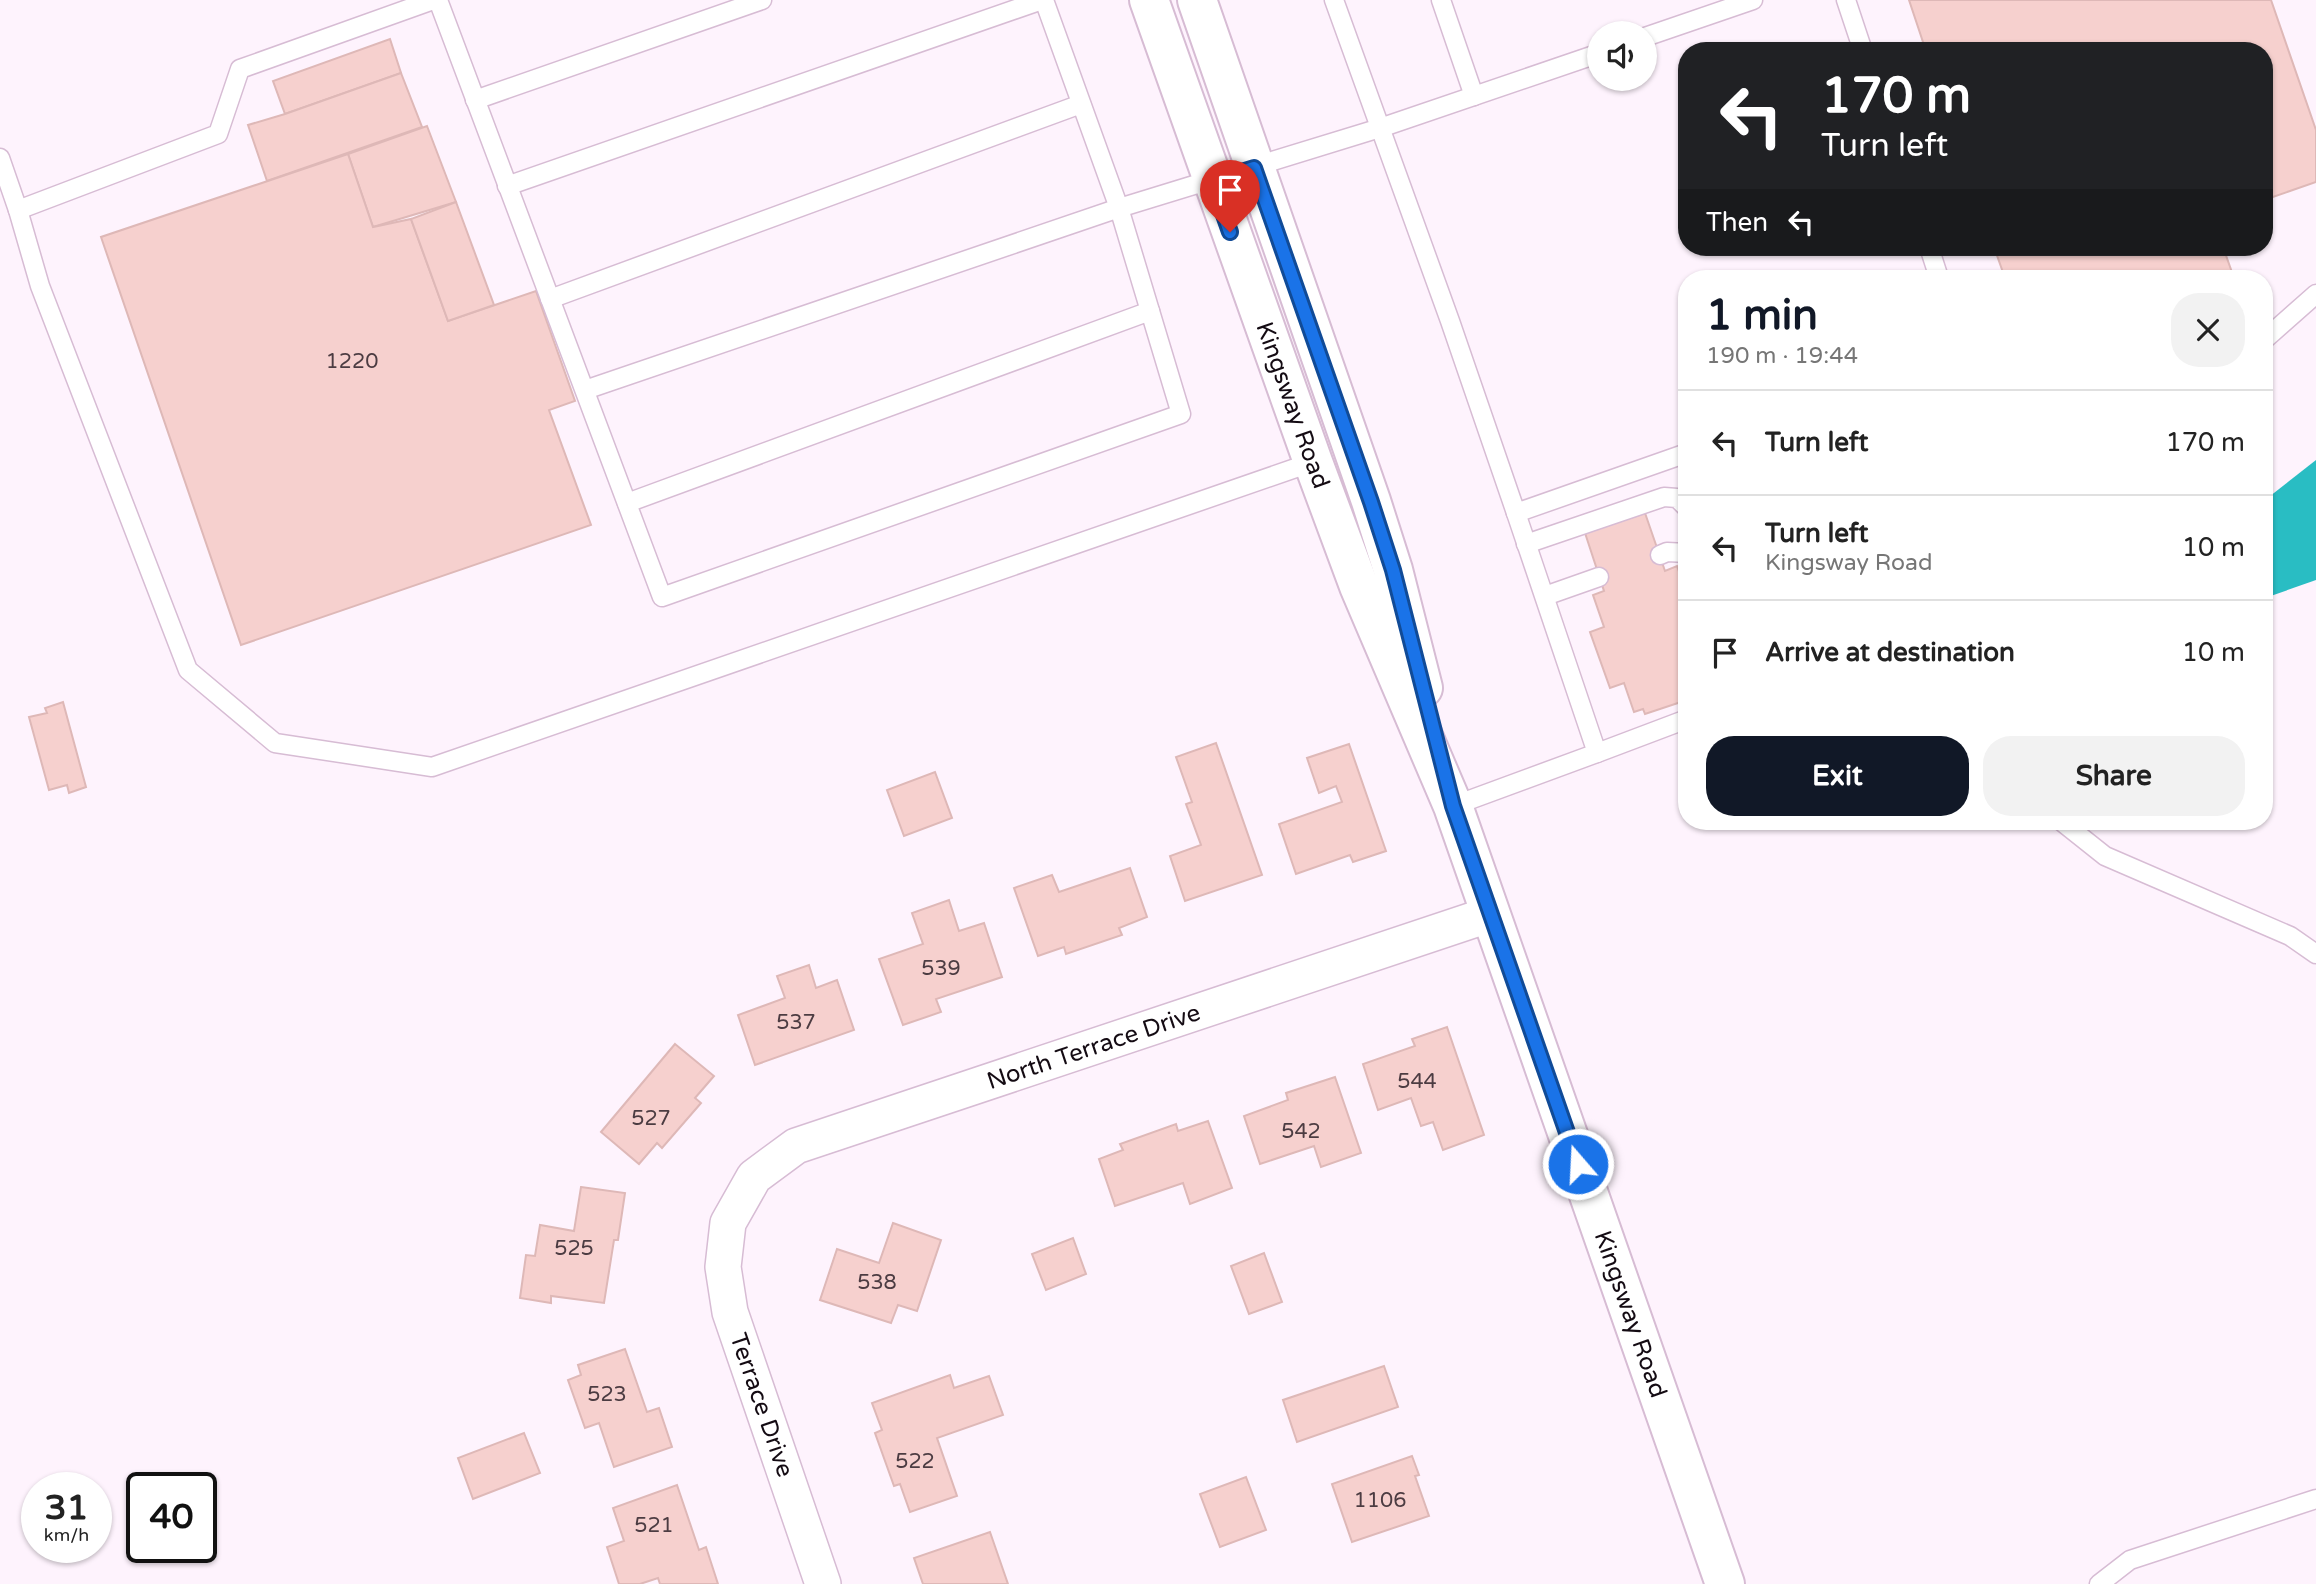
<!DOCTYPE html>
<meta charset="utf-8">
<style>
body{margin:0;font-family:"Varela Round",sans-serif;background:#f2f2f2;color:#222;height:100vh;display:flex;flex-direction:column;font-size:26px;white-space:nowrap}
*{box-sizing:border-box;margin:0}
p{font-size:23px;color:#767676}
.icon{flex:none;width:38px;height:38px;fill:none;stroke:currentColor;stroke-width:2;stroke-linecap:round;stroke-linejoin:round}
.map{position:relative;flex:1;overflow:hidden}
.panel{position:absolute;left:1678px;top:270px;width:595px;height:560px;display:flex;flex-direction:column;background:#fff;border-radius:28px;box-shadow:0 2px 5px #0004}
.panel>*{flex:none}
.top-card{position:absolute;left:1678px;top:42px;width:595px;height:214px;border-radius:28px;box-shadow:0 2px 5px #0004;background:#202124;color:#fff;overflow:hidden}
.controls{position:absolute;left:1587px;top:21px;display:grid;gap:14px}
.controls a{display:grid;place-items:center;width:70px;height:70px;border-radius:50%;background:#fff;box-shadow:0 2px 5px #0004;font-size:35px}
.speed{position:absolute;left:21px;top:1472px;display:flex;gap:14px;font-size:35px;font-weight:700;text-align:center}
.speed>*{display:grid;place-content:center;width:91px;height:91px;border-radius:50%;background:#fff;box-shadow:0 2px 5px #0004;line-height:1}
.speed small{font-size:18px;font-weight:400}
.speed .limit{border:4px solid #111;border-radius:10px;background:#fff;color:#111}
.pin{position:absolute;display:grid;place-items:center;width:60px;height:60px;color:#fff;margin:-72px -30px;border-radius:50% 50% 50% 0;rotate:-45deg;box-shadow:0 0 7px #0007}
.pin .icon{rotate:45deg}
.me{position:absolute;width:77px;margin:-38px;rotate:341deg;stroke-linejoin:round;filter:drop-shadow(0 0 5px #0008)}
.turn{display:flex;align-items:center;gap:24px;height:147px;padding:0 28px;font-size:32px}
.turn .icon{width:91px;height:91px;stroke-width:2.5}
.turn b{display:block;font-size:49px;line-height:60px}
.then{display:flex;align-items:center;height:66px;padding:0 28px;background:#0003;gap:14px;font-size:26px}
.round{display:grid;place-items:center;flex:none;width:74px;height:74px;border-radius:28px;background:#f2f2f2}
.summary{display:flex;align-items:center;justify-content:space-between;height:119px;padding:0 28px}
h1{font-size:42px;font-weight:700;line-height:52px;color:#111827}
.action{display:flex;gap:14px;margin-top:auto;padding:14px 28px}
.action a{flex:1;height:80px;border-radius:28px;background:#111827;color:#fff;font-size:28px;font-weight:700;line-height:80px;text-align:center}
.action a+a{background:#f2f2f2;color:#222}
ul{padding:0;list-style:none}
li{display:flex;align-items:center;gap:21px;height:105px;padding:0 28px;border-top:2px solid #e0e0e0}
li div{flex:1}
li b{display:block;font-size:26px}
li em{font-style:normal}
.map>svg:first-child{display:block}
</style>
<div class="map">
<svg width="2316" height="1584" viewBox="0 0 2316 1584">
<rect width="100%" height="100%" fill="#fef3fd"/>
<polygon fill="#29bdc3" points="2316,460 2316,580 2265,598 2265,500"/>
<g fill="#f6d0ce" stroke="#deb8b7" stroke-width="2">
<polygon points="1909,0 2271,0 2316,130 2316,182 2264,200 2264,51 1926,51"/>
<polygon points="390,39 401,73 285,114 273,81"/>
<polygon points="401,73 422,127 267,181 248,125 285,114"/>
<polygon points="427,126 456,202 373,227 348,154"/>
<polygon points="348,154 373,227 411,219 448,321 536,291 575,401 549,410 591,525 241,645 101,237"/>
<polygon points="456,202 494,305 448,321 411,219"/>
<polygon points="1994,247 2223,247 2234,278 2005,278"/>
<polygon points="1645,513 1665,571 1677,566 1687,594 1687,700 1645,714 1643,709 1634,712 1624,683 1610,688 1590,632 1604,627 1593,595 1604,591 1585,533"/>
<polygon points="63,702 86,787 69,793 67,785 49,790 29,717 47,713 45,708"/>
<polygon points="1216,743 1262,875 1185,901 1170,856 1201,845 1186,804 1192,802 1176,757"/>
<polygon points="1349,744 1386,851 1353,862 1350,855 1296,874 1279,824 1342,802 1336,786 1319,793 1307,758"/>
<polygon points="935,772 952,818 904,836 887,790"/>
<polygon points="1130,868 1147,917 1119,928 1122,935 1066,954 1064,947 1038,956 1014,888 1052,875 1059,892"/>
<polygon points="949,900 959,931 984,923 1002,977 936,999 941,1012 903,1025 879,959 923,944 912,913"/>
<polygon points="809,965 816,988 837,980 854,1030 755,1065 738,1015 785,998 777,976"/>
<polygon points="1447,1027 1484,1135 1443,1150 1433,1122 1421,1126 1411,1098 1378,1110 1363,1064 1415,1046 1412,1039"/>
<polygon points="675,1044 714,1076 695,1098 701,1103 662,1148 657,1143 639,1164 601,1132"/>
<polygon points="1335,1077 1361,1153 1321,1167 1314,1146 1260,1164 1244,1116 1288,1100 1286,1093"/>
<polygon points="1208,1121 1232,1188 1190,1204 1183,1183 1115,1206 1099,1159 1123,1150 1120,1144 1176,1124 1178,1131"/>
<polygon points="581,1187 625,1193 618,1240 614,1240 604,1303 551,1296 551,1303 520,1298 526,1255 535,1256 540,1225 574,1231"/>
<polygon points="893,1223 941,1240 917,1311 898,1305 891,1323 820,1300 837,1249 879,1263"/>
<polygon points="1073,1238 1086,1274 1046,1290 1032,1254"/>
<polygon points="1264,1253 1282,1302 1249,1314 1231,1266"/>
<polygon points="625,1349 647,1412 659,1408 672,1447 614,1467 599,1423 585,1428 568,1380 581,1375 578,1365"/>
<polygon points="1384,1366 1398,1407 1297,1442 1283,1400"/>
<polygon points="950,1375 954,1388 989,1376 1003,1415 937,1438 957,1496 910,1512 900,1484 894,1486 875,1433 882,1430 872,1403"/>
<polygon points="524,1433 540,1473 473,1499 458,1458"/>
<polygon points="1412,1456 1419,1475 1415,1476 1429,1516 1352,1542 1332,1484"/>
<polygon points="1246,1477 1266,1530 1220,1547 1200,1494"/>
<polygon points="677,1485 699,1550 706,1547 718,1584 660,1584 658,1578 640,1584 619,1584 607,1547 624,1541 613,1508"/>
<polygon points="990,1532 1008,1584 923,1584 914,1558"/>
</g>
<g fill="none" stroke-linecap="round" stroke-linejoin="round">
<g stroke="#d7bcd4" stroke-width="21">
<g id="service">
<polyline points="438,0 662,597 1181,414 1119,208 1380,128 1600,53"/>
<polyline points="1334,0 1450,321 1516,513 1687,453"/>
<polyline points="1441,0 1474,96"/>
<polyline points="1846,0 1863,51"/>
<polyline points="1645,37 1753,0"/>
<polyline points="475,100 762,0"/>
<polyline points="0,158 18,210 218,134 240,69 433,0"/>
<polyline points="507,186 1042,0"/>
<polyline points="18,210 40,286 188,670 275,743 432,767 1313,462"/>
<polyline points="1929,247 1939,278"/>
<polyline points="550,299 1081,104"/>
<polyline points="2264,340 2316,294"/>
<polyline points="585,390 1119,208 1044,0"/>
<polyline points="627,503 1150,311"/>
<polyline points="1526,544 1664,497 1677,498 1687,508"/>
<polyline points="1660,555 1667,552 1687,553"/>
<polyline points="1545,596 1599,577"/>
<polyline points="1597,753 1687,719"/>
<polyline points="1453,806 1597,753 1516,513"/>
<polyline points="2061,821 2105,856 2290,936 2316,954"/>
<polyline points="2099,1584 2130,1560 2316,1499"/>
</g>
</g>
<g stroke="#d7bcd4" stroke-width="38">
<g id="minor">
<path id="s1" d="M823,1584l-93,-272 -7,-45 5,-44 26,-46 42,-31 695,-232"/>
</g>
</g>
<g stroke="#d7bcd4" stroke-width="42">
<g id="tertiary">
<path id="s2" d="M1149,0l164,462 46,124 94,220 272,778"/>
<polyline points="1197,0 1371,501 1393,570 1423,688"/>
</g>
</g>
<use href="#service" stroke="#fff" stroke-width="18"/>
<use href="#minor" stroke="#fff" stroke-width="35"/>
<use href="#tertiary" stroke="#fff" stroke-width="38"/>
</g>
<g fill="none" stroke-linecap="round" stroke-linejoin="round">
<g stroke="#114b97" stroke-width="18">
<polyline id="route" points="1230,232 1212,181 1254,168 1371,502 1393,570 1453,806 1578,1164"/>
</g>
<use href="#route" stroke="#1a73e8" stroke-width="12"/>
</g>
<g text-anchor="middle" stroke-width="6" stroke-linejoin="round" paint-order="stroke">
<g font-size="21" fill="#4c3c42">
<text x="352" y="368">1220</text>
<text x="941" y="975">539</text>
<text x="796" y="1029">537</text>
<text x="1417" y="1088">544</text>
<text x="651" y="1125">527</text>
<text x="1301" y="1138">542</text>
<text x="574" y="1255">525</text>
<text x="877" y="1289">538</text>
<text x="607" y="1401">523</text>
<text x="915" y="1468">522</text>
<text x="1380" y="1507">1106</text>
<text x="654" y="1532">521</text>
</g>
<g font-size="24" fill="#140b13" stroke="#fff">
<text dy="8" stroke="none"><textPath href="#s2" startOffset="430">Kingsway Road</textPath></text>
<text dy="8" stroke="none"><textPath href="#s1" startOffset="796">North Terrace Drive</textPath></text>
<text dy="8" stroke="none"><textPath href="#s2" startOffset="1400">Kingsway Road</textPath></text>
<text transform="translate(762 1405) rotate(71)" y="8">Terrace Drive</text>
</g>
</g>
</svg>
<div class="controls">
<a><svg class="icon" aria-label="sound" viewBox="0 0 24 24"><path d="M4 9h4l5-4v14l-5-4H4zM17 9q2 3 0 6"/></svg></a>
</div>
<div class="speed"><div>31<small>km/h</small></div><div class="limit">40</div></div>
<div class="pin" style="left:1230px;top:232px;background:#d93025"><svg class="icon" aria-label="arrive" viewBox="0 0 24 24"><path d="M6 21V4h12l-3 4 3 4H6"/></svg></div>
<svg class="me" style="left:1578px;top:1164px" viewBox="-20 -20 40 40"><circle r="17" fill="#1a73e8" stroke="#fff" stroke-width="3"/><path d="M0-11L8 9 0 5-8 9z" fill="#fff"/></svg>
<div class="top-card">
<div class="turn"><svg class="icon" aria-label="left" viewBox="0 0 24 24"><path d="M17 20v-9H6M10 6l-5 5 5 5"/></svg><div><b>170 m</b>Turn left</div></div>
<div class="then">Then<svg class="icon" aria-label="left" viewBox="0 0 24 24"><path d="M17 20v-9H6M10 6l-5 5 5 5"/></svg></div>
</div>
<section class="panel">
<div class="summary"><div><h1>1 min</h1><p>190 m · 19:44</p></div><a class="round"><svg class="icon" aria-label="close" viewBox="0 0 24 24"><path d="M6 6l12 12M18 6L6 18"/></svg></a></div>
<ul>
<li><svg class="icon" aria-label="left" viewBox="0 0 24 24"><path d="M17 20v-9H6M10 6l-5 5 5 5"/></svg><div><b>Turn left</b></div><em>170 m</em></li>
<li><svg class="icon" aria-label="left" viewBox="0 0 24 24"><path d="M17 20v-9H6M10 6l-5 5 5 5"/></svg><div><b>Turn left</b><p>Kingsway Road</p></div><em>10 m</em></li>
<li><svg class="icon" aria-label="arrive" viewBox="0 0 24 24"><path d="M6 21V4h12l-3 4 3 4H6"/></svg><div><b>Arrive at destination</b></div><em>10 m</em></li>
</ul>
<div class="action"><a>Exit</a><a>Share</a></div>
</section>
</div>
